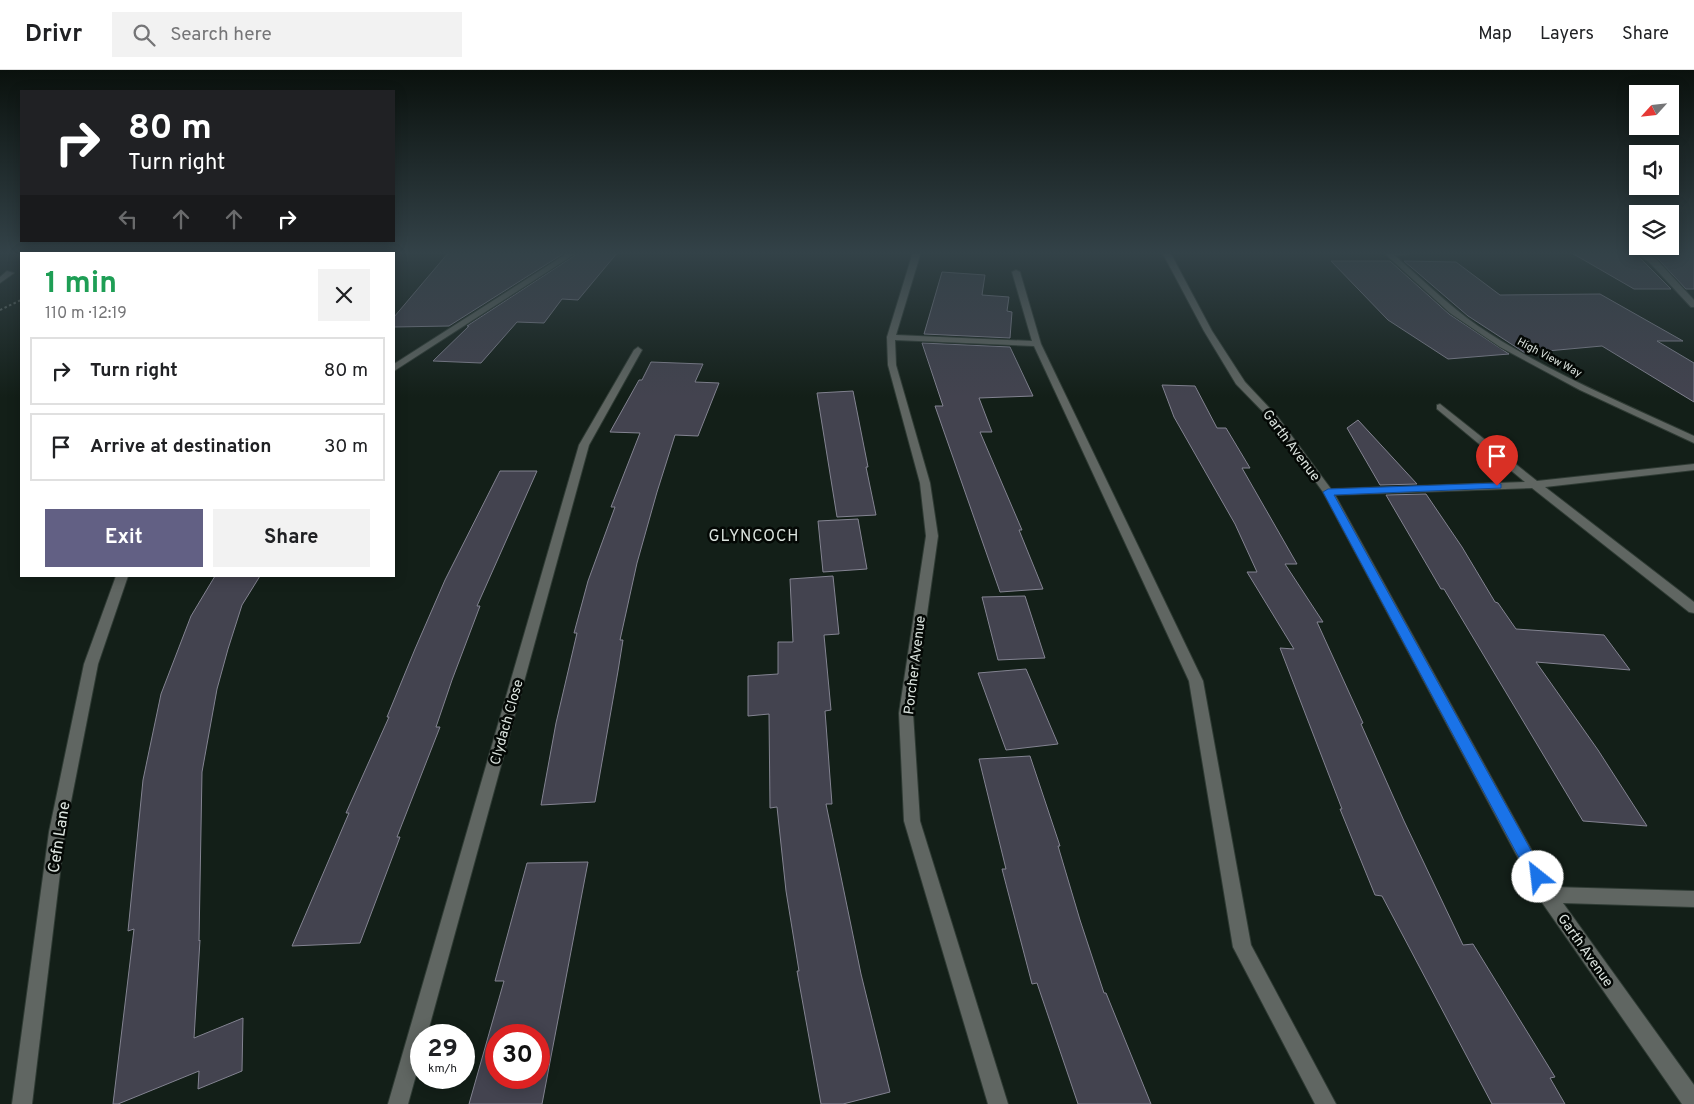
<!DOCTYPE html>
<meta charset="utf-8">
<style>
body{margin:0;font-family:Overpass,sans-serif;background:#f2f2f2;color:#202124;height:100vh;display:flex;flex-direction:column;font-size:19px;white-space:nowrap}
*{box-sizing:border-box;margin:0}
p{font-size:16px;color:#757577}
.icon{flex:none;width:28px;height:28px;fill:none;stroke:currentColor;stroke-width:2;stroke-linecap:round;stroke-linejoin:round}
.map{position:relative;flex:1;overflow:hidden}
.sheet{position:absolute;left:20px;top:182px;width:375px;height:325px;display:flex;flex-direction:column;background:#fff;border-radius:0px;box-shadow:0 2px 12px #0003}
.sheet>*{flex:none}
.banner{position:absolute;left:20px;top:20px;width:375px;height:152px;border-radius:0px;box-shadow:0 2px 12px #0003;background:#202124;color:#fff;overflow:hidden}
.needle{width:32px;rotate:243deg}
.buttons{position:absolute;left:1629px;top:15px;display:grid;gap:10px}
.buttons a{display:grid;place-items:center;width:50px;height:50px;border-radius:0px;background:#fff;box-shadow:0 2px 12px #0003;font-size:25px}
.speed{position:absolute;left:410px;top:954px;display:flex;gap:10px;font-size:25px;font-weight:700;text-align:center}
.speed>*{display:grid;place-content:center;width:65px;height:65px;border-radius:50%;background:#fff;box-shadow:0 2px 12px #0003;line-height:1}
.speed small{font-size:12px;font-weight:400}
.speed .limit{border:8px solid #d22;background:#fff;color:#111}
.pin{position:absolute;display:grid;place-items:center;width:42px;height:42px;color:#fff;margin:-51px -21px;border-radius:50% 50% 50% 0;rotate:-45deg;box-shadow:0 0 5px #0007}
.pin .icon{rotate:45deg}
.me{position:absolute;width:55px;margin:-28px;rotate:331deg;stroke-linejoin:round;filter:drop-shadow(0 0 4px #0008)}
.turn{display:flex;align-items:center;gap:18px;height:105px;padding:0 25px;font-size:22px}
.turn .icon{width:65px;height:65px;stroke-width:2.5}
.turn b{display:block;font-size:35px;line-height:42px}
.lanes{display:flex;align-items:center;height:48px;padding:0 25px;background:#0003;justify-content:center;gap:25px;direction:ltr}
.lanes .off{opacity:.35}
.round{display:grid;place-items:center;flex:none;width:52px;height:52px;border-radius:0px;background:#f2f2f2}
.head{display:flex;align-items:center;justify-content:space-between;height:85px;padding:0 25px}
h1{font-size:30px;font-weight:700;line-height:38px;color:#1e9e55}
.cta{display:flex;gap:10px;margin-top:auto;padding:10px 25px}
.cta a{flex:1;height:58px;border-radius:0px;background:#626084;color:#fff;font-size:20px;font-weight:700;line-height:58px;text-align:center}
.cta a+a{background:#f2f2f2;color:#202124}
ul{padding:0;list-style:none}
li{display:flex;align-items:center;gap:15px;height:68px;margin:0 10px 8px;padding:0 15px;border:2px solid #e0e0e0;border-radius:0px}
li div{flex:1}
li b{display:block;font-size:19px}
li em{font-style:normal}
header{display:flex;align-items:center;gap:30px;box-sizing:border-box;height:70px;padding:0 25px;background:#fff;border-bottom:1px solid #e0e0e0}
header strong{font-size:24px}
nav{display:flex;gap:28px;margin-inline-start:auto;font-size:18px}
.search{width:350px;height:45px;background:#f2f2f2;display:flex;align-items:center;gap:12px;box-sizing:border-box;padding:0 18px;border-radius:0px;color:#757577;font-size:19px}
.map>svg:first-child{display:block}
</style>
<header>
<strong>Drivr</strong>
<div class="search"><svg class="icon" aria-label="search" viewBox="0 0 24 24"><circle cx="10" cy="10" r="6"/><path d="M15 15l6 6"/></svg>Search here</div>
<nav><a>Map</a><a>Layers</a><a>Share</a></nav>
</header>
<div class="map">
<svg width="1694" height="1034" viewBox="0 0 1694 1034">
<rect width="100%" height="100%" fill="#131f18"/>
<polygon fill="#214330" points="59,182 232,182 225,184 58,184"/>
<g fill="#43434f" stroke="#838391" fill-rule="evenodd">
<polygon points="449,182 566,182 449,256 394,257 394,247"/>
<polygon points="580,182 618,182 578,230 562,229 544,253 517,252 481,293 433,291 469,256 467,256"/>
<polygon points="1570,182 1634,182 1671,219 1634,219"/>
<polygon points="1648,182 1694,182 1694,219 1686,219 1658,189"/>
<polygon points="1331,191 1390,191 1449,244 1509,284 1448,289 1388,250"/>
<polygon points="1404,191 1456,192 1500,225 1600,224 1683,271 1657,271 1694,293 1694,332 1602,276 1525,283 1468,246"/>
<polygon points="942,202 985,205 982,225 1009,227 1007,241 1012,242 1010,268 924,264"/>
<polygon points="922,273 1010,277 1033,326 979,328 992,362 980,362 1022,460 1019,460 1043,519 1000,522 935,336 943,336"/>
<polygon points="651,292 703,294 695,312 719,313 698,366 675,365 657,422 637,493 620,570 623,570 618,601 595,732 541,735 556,653 577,563 574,563 588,511 615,437 611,437 640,363 610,362 639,310 642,310"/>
<polygon points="1162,315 1195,316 1217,358 1226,358 1250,398 1242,398 1297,494 1285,494 1323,552 1317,552 1363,653 1361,654 1404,751 1463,875 1473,874 1555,1007 1550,1008 1565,1034 1492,1034 1382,826 1375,825 1340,739 1342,739 1280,578 1294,579 1247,502 1257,502 1235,454 1174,347"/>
<polygon points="853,321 868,397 866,397 876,445 837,447 817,323"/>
<polygon points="1358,350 1417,414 1380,415 1347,358"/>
<polygon points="500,401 537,401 477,536 480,536 452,610 436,657 440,657 397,767 400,767 360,873 292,876 349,743 346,743 389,647 387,647 415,579 445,510"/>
<polygon points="1426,424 1462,477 1495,532 1498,533 1516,559 1604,565 1630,600 1536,592 1598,680 1647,756 1583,751 1444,519 1441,519 1386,425"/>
<polygon points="858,449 867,499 823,502 818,451"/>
<polygon points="215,506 260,506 242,535 228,579 217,619 202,702 199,871 200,870 194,968 243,948 242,1001 198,1019 199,1001 118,1034 113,1034 134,859 128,861 143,710 161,624 191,546"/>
<polygon points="833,506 839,564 824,565 831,640 825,641 832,734 826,734 861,904 890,1022 843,1034 821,1034 797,901 799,901 786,821 777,737 770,738 769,644 748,646 748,606 778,604 778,572 793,572 790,509"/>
<polygon points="1025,526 1045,588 998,590 982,527"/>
<polygon points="1026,599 1058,674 1006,680 978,603"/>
<polygon points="1030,686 1060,776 1058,776 1080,850 1104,923 1106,923 1151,1034 1078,1034 1037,913 1032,914 1002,799 1006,799 979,689"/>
<path d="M588,792l-46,242h-73l35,-123h-9l32,-118zM496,965h43v43h-43z"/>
</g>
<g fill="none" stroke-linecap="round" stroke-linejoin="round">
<g stroke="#2f3b34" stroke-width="2">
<g id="minor">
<polygon points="250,182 258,182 257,184 250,184"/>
<polygon points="385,182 394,182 383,184"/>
<polygon points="569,182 578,182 394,301 394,294"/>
<polygon points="913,182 921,182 896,265 1032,271 1012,202 1016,200 1020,202 1041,274 1203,611 1251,875 1336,1034 1315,1034 1233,877 1189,611 1034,276 895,270 896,295 930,413 938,466 913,643 920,751 1008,1034 988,1034 904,751 899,643 926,466 920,413 888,295 887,267"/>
<polygon points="1162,182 1170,182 1212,261 1245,312 1277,346 1331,419 1525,412 1437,339 1437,335 1440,334 1537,411 1694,394 1694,400 1545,417 1694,532 1694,543 1689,542 1532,418 1335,425 1552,817 1694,821 1694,837 1563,833 1694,1015 1694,1034 1682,1034 1541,831 1323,422 1271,350 1236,314 1204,261"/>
<path d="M1383,182h30l-4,2 -15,1c28,24 54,50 84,71 67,45 143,76 216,110v7l-114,-53 -80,-43 -50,-34z"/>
<polygon points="1636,182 1645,182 1657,190 1694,230 1694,237 1691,237 1651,194"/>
<polygon points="7,201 14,203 0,213 0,207"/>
<polygon points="638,277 642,280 589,375 427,965 421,965 421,987 408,1034 388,1034 579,375 634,280"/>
<polygon points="116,506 128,506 98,594 65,762 32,1034 12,1034 49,762 84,594"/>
</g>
</g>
<polyline stroke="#626c66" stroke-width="2" stroke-dasharray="2.5 2.5" stroke-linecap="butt" points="0,240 21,230"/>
<use href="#minor" fill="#606662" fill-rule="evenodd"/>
</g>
<linearGradient id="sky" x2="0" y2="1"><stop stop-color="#0a110d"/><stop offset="0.56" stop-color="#334248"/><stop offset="1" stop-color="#334248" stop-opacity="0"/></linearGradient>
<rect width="1694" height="327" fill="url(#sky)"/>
<polygon fill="#1a73e8" stroke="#114b97" points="1497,413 1501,414 1501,418 1334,425 1543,802 1546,807 1543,812 1538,814 1532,812 1323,422 1328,419"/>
<g text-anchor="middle" stroke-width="5" stroke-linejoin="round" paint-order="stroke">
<g font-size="11" fill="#dce4df" stroke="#040805">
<text transform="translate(1550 287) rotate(28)" y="4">High View Way</text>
</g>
<g font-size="14" fill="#dce4df" stroke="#040805">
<text transform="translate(1292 375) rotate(53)" y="5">Garth Avenue</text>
<text transform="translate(914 595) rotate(-83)" y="5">Porcher Avenue</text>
<text transform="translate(506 652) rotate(-74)" y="5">Clydach Close</text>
<text transform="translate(1586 880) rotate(55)" y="5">Garth Avenue</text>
</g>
<g font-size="16" letter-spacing="1" fill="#dce4df" stroke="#040805">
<text x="754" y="471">GLYNCOCH</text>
</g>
<g font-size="16" fill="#dce4df" stroke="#040805">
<text transform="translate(58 767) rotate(-81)" y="6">Cefn Lane</text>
</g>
</g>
</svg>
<div class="buttons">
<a><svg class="needle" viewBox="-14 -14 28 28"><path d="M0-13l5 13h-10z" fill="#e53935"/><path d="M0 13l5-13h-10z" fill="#757577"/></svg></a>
<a><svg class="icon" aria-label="sound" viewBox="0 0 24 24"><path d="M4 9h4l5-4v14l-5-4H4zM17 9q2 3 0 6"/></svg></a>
<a><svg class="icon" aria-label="layers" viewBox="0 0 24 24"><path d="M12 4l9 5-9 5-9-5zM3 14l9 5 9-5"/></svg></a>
</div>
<div class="speed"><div>29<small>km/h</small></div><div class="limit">30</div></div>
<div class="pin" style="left:1497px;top:416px;background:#d93025"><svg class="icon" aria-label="arrive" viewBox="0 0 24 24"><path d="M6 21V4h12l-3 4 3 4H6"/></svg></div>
<svg class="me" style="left:1538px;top:807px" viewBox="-20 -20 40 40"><circle r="19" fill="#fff"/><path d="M0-13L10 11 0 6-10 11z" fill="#1a73e8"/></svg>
<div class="banner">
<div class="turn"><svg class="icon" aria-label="right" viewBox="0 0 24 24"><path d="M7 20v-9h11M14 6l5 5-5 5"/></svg><div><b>80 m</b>Turn right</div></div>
<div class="lanes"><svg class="icon off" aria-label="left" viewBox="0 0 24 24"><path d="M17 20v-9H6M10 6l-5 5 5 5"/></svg><svg class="icon off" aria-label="ahead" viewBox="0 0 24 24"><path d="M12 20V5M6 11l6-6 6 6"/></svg><svg class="icon off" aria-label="ahead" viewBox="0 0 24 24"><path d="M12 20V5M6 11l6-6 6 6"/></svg><svg class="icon" aria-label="right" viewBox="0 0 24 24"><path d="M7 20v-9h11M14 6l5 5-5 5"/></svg></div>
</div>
<section class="sheet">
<div class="head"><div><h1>1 min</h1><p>110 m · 12:19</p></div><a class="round"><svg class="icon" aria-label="close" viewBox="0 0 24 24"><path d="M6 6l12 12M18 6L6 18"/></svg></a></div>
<ul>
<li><svg class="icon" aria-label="right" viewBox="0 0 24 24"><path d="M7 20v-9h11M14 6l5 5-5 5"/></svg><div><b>Turn right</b></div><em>80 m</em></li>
<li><svg class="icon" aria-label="arrive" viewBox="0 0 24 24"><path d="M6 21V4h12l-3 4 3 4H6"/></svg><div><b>Arrive at destination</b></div><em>30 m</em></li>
</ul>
<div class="cta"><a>Exit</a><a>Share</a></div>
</section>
</div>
